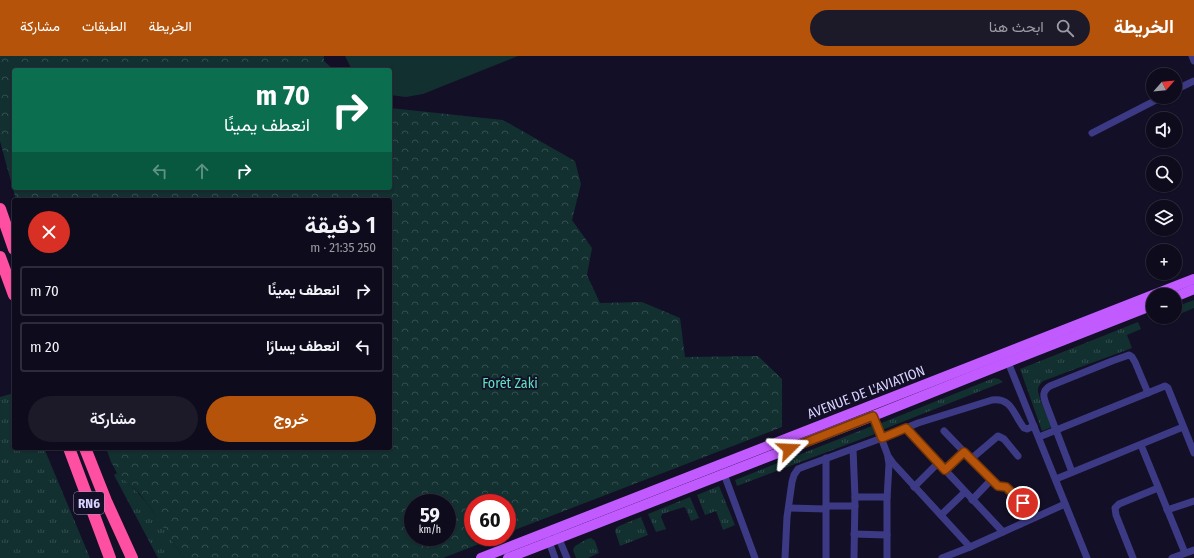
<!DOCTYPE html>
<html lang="ar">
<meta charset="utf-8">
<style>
body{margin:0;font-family:"Fira Sans Condensed",Vazirmatn,sans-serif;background:#1c1929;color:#f1f3f6;direction:rtl;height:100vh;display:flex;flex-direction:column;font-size:15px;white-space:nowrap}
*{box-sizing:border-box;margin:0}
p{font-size:13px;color:#9b9ba3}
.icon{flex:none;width:22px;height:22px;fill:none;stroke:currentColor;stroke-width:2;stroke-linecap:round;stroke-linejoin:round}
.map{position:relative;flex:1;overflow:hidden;direction:ltr}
.sheet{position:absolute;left:12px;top:142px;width:380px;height:252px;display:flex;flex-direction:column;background:#0e0b1c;border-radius:4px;box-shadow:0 1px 3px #0004,0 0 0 1px #2e2b3b;direction:rtl}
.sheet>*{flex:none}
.guide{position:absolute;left:12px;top:12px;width:380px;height:122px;border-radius:4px;box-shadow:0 1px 3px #0004,0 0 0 1px #2e2b3b;direction:rtl;background:#0b6e4f;color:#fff;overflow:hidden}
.needle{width:26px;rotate:63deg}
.tools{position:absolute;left:1146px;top:12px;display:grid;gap:8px}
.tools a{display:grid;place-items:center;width:36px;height:36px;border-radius:50%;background:#0e0b1c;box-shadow:0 1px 3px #0004,0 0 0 1px #2e2b3b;font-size:20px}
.speed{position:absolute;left:404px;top:438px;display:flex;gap:8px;font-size:20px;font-weight:700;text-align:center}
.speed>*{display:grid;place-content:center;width:52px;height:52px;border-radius:50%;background:#0e0b1c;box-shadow:0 1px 3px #0004,0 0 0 1px #2e2b3b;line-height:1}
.speed small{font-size:10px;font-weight:400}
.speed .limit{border:6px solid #d22;background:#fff;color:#111}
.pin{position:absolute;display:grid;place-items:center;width:34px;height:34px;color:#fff;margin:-17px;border:2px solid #fff;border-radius:50%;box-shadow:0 1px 4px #0007}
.me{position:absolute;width:44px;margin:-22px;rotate:69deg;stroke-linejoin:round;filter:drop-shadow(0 0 3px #0008)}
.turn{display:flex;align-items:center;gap:14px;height:84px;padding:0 16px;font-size:18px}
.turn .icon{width:52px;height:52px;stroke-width:2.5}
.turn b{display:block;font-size:28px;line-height:34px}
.lanes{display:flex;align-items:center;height:38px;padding:0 16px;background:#0003;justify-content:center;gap:20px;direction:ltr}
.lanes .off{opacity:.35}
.round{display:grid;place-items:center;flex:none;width:42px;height:42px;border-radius:21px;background:#1c1929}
.summary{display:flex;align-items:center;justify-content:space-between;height:68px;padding:0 16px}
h1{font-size:24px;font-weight:600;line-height:30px}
.cta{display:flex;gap:8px;margin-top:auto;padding:8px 16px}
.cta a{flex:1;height:46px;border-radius:24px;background:#b45309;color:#fff;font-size:16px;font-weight:600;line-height:46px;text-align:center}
.cta a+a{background:#1c1929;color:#f1f3f6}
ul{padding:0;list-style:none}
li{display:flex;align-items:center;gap:12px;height:50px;margin:0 8px 6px;padding:0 8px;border:2px solid #2e2b3b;border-radius:4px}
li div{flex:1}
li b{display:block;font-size:15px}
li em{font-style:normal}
header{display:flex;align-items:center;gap:24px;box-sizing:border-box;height:56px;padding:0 20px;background:#b45309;color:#fff}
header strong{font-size:19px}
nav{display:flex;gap:22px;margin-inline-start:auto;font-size:14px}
.search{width:280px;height:36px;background:#1c1929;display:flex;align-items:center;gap:10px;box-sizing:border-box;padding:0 14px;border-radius:22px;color:#9b9ba3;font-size:15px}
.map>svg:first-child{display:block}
</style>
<header>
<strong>الخريطة</strong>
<div class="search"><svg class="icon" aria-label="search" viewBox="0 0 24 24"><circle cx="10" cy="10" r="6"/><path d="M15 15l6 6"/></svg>ابحث هنا</div>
<nav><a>الخريطة</a><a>الطبقات</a><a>مشاركة</a></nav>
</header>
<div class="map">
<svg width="1194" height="502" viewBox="0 0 1194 502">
<defs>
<pattern id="grass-tufts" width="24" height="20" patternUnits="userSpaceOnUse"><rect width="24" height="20" fill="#12302f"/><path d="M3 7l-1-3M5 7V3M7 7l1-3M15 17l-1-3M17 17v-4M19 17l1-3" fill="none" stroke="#344d4e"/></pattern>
<pattern id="forest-crowns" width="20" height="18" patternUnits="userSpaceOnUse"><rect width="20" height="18" fill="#12302f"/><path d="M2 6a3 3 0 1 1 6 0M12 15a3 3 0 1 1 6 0" fill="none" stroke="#344d4e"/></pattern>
</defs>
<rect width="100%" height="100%" fill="#130f26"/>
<g fill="url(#grass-tufts)">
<polygon points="1194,244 1194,252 1175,260 1175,251"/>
<path d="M1138,266l3,7 -14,6 5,13 -89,33c-2,2 -4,4 -5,7 -1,8 11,31 14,39l-10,4 -22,-62z"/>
<polygon points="994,322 999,323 1003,326 882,374 879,368"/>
<polygon points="14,337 14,392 44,392 90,502 0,502 0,341"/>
<polygon points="872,370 875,378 737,430 735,424"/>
<path d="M117,417c30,24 46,53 66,85h-25l-44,-83z"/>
<polygon points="719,430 735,469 723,474 716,455 705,459 697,439"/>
<polygon points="690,441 699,462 691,465 686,453 684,451 662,458 661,461 666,473 656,476 648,458"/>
<polygon points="641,461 648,479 620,490 615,475 616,472 619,470"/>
<polygon points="591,482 595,485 599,497 588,502 576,502 573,494 575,490 587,483"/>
</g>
<path fill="url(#forest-crowns)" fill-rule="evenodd" d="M0,0h324v5l10,9h-320v118h376v-80l113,12 72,41 6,23 -9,36 20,28 -5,27 13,28 42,-1 38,16 5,39 73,-1 24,23v48l-275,106v-30h-34v34h24l-54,21h-260l-31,-48 -13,-17 -22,-20 -6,-11 -5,-14h284v-248h-374l-16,-59zM413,447h34v34h-34z"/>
<polygon fill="#12302f" points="345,0 518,0 423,38 406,41 390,39 390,14 352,14"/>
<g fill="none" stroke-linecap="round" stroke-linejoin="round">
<g stroke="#3d3a85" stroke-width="7">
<polyline points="1192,0 1194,5"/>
<polyline points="1175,34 1194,25"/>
<polyline points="1092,77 1162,41"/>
<polyline points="1008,306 1087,502"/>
<polyline points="873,360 888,400 893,407 970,491"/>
<polyline points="906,372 1003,476"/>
<polyline points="944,375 995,428 999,431 1003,430 1006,431 1023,447"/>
<polyline points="1039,381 1165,330 1168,332 1194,397"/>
<polyline points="1141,389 1185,497"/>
<polyline points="853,393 855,441 854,502"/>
<polyline points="971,403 998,380 1004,383 1018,400"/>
<polyline points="945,414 964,396"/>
<path d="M1072,416l-26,-68c-3,-8 -4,-13 4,-18l62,-25 17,-6 3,2 3,5 13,31"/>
<polyline points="724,418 755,502"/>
<polyline points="1056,423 1183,371"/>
<polyline points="914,431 938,407"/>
<polyline points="855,441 887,441"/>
<polyline points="972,444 991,424"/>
<polyline points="826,450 855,450"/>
<polyline points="789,452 826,453"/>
<polyline points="1167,454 1194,445"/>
<polyline points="941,459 965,436"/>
<polyline points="557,478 567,502"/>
<polyline points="854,478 887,479"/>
<polyline points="548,483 555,502"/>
<path d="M785,502l2,-41 5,-35 2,-7 4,-6 5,-2 79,-29 36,-15 74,-23c20,-3 22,16 32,28l3,1 7,-3"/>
<polyline points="826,502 826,402"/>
<polyline points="887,502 887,443 889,408 888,402"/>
<polyline points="942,502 970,491 1065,448"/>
<polyline points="1133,502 1116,459 1115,452 1119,448 1158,432"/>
<polyline points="1172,502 1194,494"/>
</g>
<g stroke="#c25bff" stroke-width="10">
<polyline points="1175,241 1194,233"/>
<polyline points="481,502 1194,223"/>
<polyline points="508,502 873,360 1008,306 1153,249"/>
</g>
<g stroke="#ff4fa3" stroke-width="12">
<polyline points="0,153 14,193"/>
<polyline points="0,201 14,239"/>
<polyline points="69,392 110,502"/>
<polyline points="85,392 106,445 132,502"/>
</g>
</g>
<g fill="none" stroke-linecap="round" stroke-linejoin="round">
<g stroke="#753606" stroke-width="10">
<polyline id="route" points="789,393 873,360 882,382 906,372 945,414 964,396 998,430 1006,431 1023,447"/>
</g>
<use href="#route" stroke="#b45309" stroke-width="7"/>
</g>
<g text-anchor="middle" stroke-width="3.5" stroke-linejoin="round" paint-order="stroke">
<rect fill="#130f26" stroke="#9e99be" stroke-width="1" x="74" y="436" width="30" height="22" rx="3"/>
<g font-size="13" font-weight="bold" fill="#d9d4ff">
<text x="89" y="452">RN6</text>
</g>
<g font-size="14" fill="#5fe0c0" stroke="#130f26">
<text x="510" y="332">Forêt Zaki</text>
</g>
<g font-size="14" fill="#d9d4ff" stroke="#130f26">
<text transform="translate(866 336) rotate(-21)" y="5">AVENUE DE L'AVIATION</text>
</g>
</g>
</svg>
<div class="tools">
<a><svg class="needle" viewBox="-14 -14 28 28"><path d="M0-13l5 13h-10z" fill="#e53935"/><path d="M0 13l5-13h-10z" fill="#9b9ba3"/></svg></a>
<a><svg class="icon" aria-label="sound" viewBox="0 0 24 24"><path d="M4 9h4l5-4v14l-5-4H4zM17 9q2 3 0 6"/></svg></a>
<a><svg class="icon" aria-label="search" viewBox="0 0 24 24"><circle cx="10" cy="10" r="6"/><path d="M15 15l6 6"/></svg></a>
<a><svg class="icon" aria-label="layers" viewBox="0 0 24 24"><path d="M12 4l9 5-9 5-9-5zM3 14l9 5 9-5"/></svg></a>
<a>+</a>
<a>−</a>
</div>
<div class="speed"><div>59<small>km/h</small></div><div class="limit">60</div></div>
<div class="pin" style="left:1023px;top:447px;background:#d93025"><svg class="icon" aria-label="arrive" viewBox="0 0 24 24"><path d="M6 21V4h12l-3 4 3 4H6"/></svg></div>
<svg class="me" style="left:789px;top:393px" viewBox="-20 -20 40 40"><path d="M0-17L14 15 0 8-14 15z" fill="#b45309" stroke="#fff" stroke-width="4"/></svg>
<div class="guide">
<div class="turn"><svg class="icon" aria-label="right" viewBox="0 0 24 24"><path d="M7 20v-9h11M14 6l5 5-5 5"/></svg><div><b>70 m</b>انعطف يمينًا</div></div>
<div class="lanes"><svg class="icon off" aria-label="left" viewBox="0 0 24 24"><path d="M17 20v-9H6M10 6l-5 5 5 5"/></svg><svg class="icon off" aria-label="ahead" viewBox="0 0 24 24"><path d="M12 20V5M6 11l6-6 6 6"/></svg><svg class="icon" aria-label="right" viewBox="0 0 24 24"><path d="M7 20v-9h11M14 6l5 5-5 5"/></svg></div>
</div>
<section class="sheet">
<div class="summary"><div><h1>1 دقيقة</h1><p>250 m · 21:35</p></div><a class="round" style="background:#d93025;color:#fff"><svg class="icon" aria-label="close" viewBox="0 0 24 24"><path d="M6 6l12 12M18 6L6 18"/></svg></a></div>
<ul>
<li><svg class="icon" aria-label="right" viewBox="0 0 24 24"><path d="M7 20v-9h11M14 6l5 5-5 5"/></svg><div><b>انعطف يمينًا</b></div><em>70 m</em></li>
<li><svg class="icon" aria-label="left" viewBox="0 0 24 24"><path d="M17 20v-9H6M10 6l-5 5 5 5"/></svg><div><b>انعطف يسارًا</b></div><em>20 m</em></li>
</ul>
<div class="cta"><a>خروج</a><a>مشاركة</a></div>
</section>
</div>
